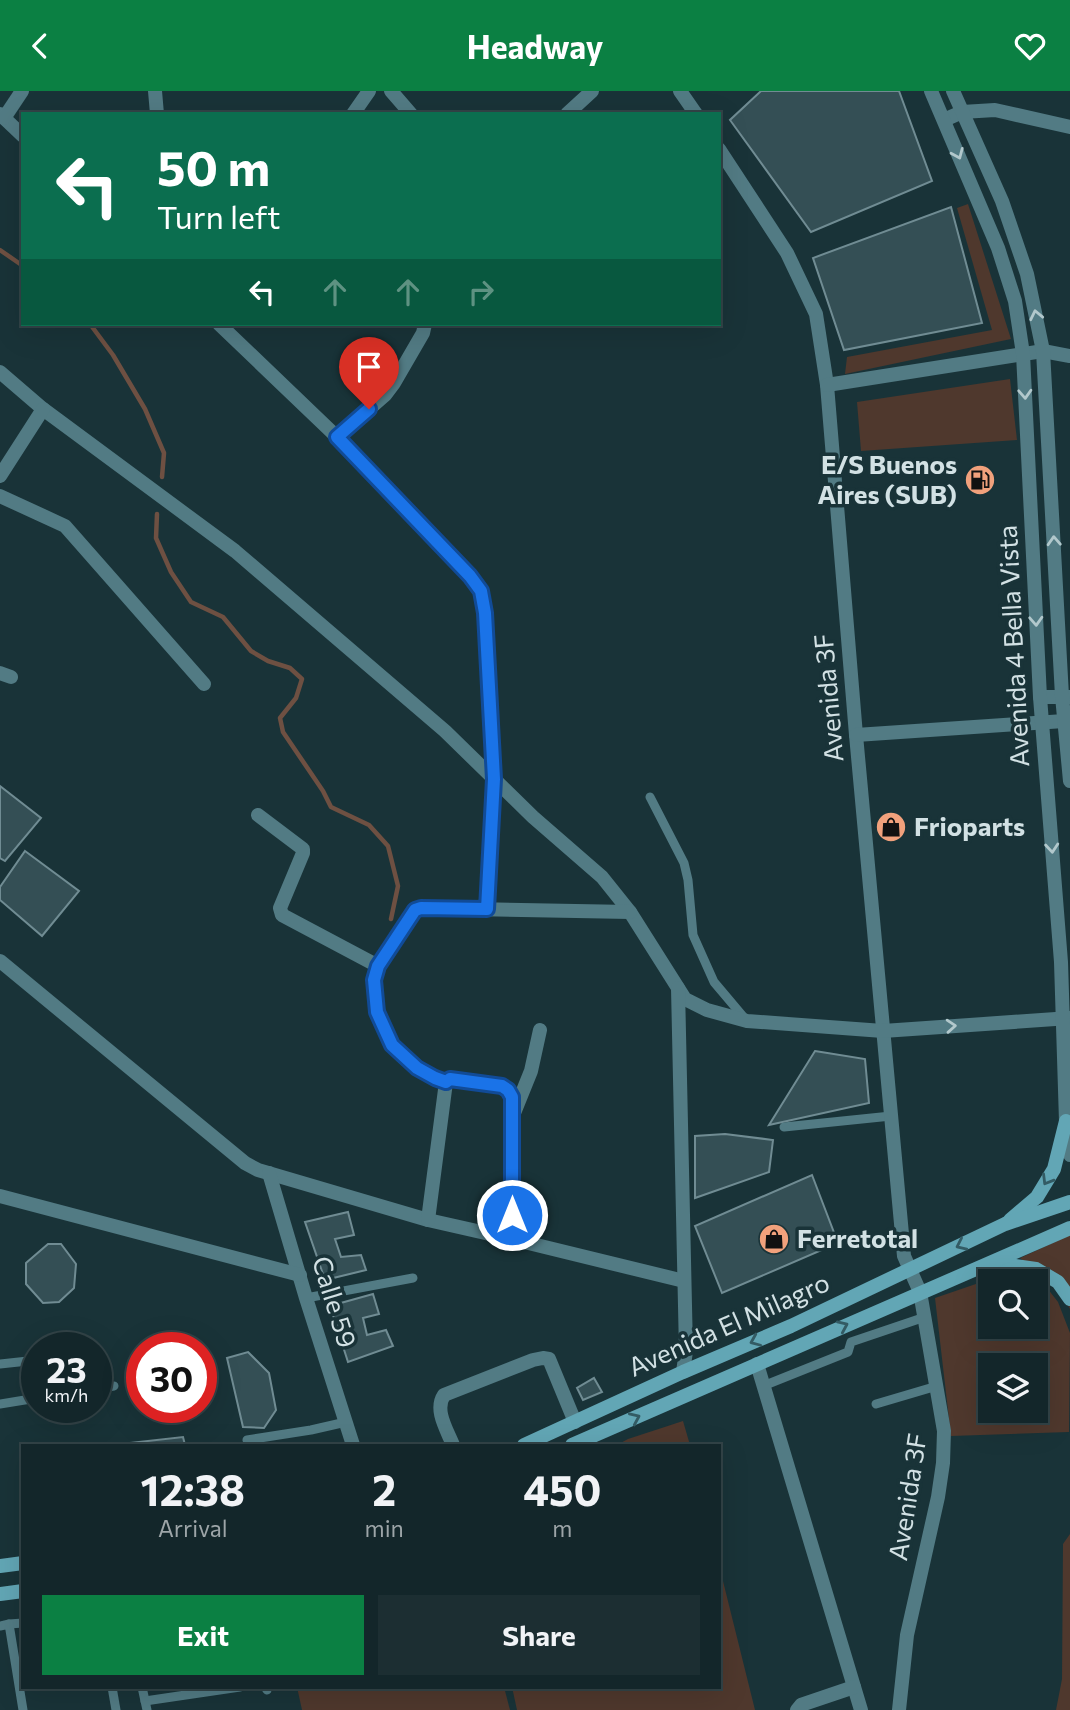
<!DOCTYPE html>
<style>
body{margin:0;font-family:Commissioner,sans-serif;background:#1c2e32;color:#f1f3f6;height:100vh;display:flex;flex-direction:column;font-size:26px;white-space:nowrap}
*{box-sizing:border-box;margin:0}
p{font-size:23px;color:#9da5a8}
.icon{flex:none;width:38px;height:38px;fill:none;stroke:currentColor;stroke-width:2;stroke-linecap:round;stroke-linejoin:round}
.map{position:relative;flex:1;overflow:hidden}
.panel{position:absolute;left:21px;top:1353px;width:700px;height:245px;display:flex;flex-direction:column;background:#13262a;border-radius:0px;box-shadow:0 7px 28px #0002,0 0 0 2px #324347}
.panel>*{flex:none}
.guide{position:absolute;left:21px;top:21px;width:700px;height:214px;border-radius:0px;box-shadow:0 7px 28px #0002,0 0 0 2px #324347;background:#0b6e4f;color:#fff;overflow:hidden}
.fabs{position:absolute;left:978px;top:1178px;display:grid;gap:14px}
.fabs a{display:grid;place-items:center;width:70px;height:70px;border-radius:0px;background:#13262a;box-shadow:0 7px 28px #0002,0 0 0 2px #324347;font-size:35px}
.speed{position:absolute;left:21px;top:1241px;display:flex;gap:14px;font-size:35px;font-weight:700;text-align:center}
.speed>*{display:grid;place-content:center;width:91px;height:91px;border-radius:50%;background:#13262a;box-shadow:0 7px 28px #0002,0 0 0 2px #324347;line-height:1}
.speed small{font-size:18px;font-weight:400}
.speed .limit{border:10px solid #d22;background:#fff;color:#111}
.pin{position:absolute;display:grid;place-items:center;width:60px;height:60px;color:#fff;margin:-72px -30px;border-radius:50% 50% 50% 0;rotate:-45deg;box-shadow:0 0 7px #0007}
.pin .icon{rotate:45deg}
.me{position:absolute;width:77px;margin:-38px;rotate:0deg;stroke-linejoin:round;filter:drop-shadow(0 0 5px #0008)}
.turn{display:flex;align-items:center;gap:24px;height:147px;padding:0 21px;font-size:32px}
.turn .icon{width:91px;height:91px;stroke-width:2.5}
.turn b{display:block;font-size:49px;line-height:60px}
.lanes{display:flex;align-items:center;height:66px;padding:0 21px;background:#0003;justify-content:center;gap:35px;direction:ltr}
.lanes .off{opacity:.35}
.eta{display:flex;justify-content:space-evenly;align-items:center;height:119px;text-align:center}
.eta b{font-size:42px;font-weight:700;line-height:49px}
.button{display:flex;gap:14px;margin-top:auto;padding:14px 21px}
.button a{flex:1;height:80px;border-radius:0px;background:#0b8043;color:#fff;font-size:28px;font-weight:700;line-height:80px;text-align:center}
.button a+a{background:#1c2e32;color:#f1f3f6}
header{display:flex;justify-content:space-between;align-items:center;height:91px;padding:0 21px;background:#0b8043;color:#fff;font-size:32px;font-weight:700}
.map>svg:first-child{display:block}
</style>
<header><svg class="icon" aria-label="back" viewBox="0 0 24 24"><path d="M15 5l-7 7 7 7"/></svg>Headway<svg class="icon" aria-label="heart" viewBox="0 0 24 24"><path d="M12 20l-8-8c-3-5 5-10 8-4 3-6 11-1 8 4z"/></svg></header>
<div class="map">
<svg width="1070" height="1619" viewBox="0 0 1070 1619">
<rect width="100%" height="100%" fill="#193338"/>
<g fill="#4f382d" fill-rule="evenodd">
<polygon points="968,113 1011,248 845,283 847,266 992,239 957,117"/>
<polygon points="1010,288 1017,349 861,360 857,311"/>
<path d="M1070,1144v74c-11,-21 -32,-36 -50,-51z"/>
<path d="M1005,1183l19,1 20,9 14,18 12,31 -1,99 -118,4 -16,-138zM990,1190h46v46h-46zM990,1274h46v46h-46z"/>
<polygon points="683,1330 690,1354 617,1354 628,1348"/>
<polygon points="1070,1443 1070,1619 1056,1619 1062,1588 1063,1453"/>
<polygon points="719,1474 755,1619 517,1619 512,1596 719,1596"/>
<polygon points="297,1596 504,1596 510,1619 302,1619"/>
</g>
<g fill="none" stroke-linecap="round" stroke-linejoin="round">
<g stroke="#6e5042" stroke-width="4.5">
<polyline points="0,159 23,175"/>
<polyline points="90,233 113,264 145,318 164,362 162,386"/>
<polyline points="157,423 156,447 171,481 191,511 223,526 251,560 268,570 290,577 302,588 296,607 280,627 283,641 323,700 331,716 369,734 388,755 398,795 391,828"/>
</g>
</g>
<g fill="#344f55" stroke="#708c93" stroke-width="2">
<polygon points="761,0 899,0 932,90 811,141 730,29"/>
<polygon points="951,116 982,232 844,259 813,167"/>
<polygon points="0,695 41,727 5,770 0,767"/>
<polygon points="25,760 79,800 42,845 0,809 0,796"/>
<polygon points="815,960 865,968 869,1012 769,1034"/>
<polygon points="725,1043 773,1049 769,1081 695,1107 695,1045"/>
<polygon points="812,1084 838,1152 722,1202 695,1135"/>
<polygon points="348,1121 354,1144 335,1148 341,1166 361,1164 366,1179 325,1189 305,1131"/>
<polygon points="48,1153 61,1153 76,1173 74,1197 59,1211 43,1212 26,1193 26,1172"/>
<polygon points="373,1203 379,1223 363,1227 367,1244 386,1239 393,1255 348,1271 330,1215"/>
<polygon points="248,1261 269,1282 276,1319 264,1337 243,1336 227,1267"/>
<polygon points="594,1287 602,1301 583,1309 577,1297"/>
<polygon points="183,1346 185,1354 112,1354"/>
</g>
<g fill="none" stroke-linecap="round" stroke-linejoin="round">
<g stroke="#527b84" stroke-width="9">
<polyline points="650,706 684,772 688,789 693,844 714,891 746,929"/>
<polyline points="784,1036 891,1025"/>
<polyline points="306,1207 413,1187"/>
<polyline points="0,1273 28,1270 32,1271 37,1292"/>
<polyline points="763,1295 848,1261 851,1251 925,1226"/>
<polyline points="96,1298 114,1295"/>
<polyline points="0,1313 37,1307"/>
<polyline points="876,1313 937,1295"/>
<polyline points="247,1349 311,1339 346,1331"/>
<polyline points="9,1533 23,1532"/>
<polyline points="0,1535 9,1533 23,1619"/>
<polyline points="112,1596 116,1619"/>
<polyline points="142,1596 147,1619"/>
<polyline points="265,1596 267,1599"/>
<polyline points="145,1610 240,1596"/>
</g>
<g stroke="#527b84" stroke-width="14">
<polyline points="155,0 157,23"/>
<polyline points="391,0 411,23"/>
<polyline points="680,0 696,23"/>
<polyline points="0,23 23,45"/>
<polyline points="353,23 369,0"/>
<polyline points="567,23 592,0"/>
<polyline points="4,27 22,0"/>
<polyline points="944,29 962,21 995,19 1070,36"/>
<polyline points="719,58 787,162 816,223 827,294 856,644 904,1165 920,1201 944,1340 943,1372 938,1406 907,1544 899,1619"/>
<polyline points="219,233 337,346 470,485 481,500 485,522 494,688 487,818"/>
<polyline points="0,281 43,318 235,460 445,640 533,726 602,786 630,821 685,908 707,919 747,930 883,940 1070,927"/>
<polyline points="827,294 1043,260 1070,265"/>
<polyline points="337,346 385,304 394,292 423,242 425,233"/>
<polyline points="0,385 43,318"/>
<polyline points="0,405 65,435 204,593"/>
<polyline points="0,582 11,586"/>
<polyline points="1040,606 1070,606"/>
<polyline points="856,644 1064,630"/>
<polyline points="258,724 303,758 303,762 280,817 282,824 378,875 411,823 415,819 421,817 630,821"/>
<polyline points="0,870 245,1072 258,1079 428,1129 512,1148 684,1190"/>
<path d="M378,875c-6,22 -2,43 7,64 2,4 4,11 7,15 10,15 36,31 54,37"/>
<polyline points="678,897 686,1260 683,1281"/>
<polyline points="514,1022 531,980 540,939"/>
<polyline points="269,1082 306,1207 353,1354"/>
<polyline points="0,1105 300,1184"/>
<polyline points="428,1129 446,991 450,988 502,995 508,999 512,1006 512,1148"/>
<polyline points="757,1273 861,1619"/>
<path d="M453,1354c-6,-15 -19,-35 -9,-50l89,-35 10,-2 6,1 26,63"/>
<polyline points="797,1619 801,1614 854,1596"/>
</g>
<g stroke="#527b84" stroke-width="14">
<polyline points="931,0 998,157 1015,210 1023,263 1040,606 1061,871 1066,1030 1070,1064"/>
<polyline points="953,0 1002,110 1027,183 1043,260 1062,605 1070,690"/>
</g>
<g stroke="#62a6b5" stroke-width="14">
<polyline points="1010,1129 1037,1106 1054,1078 1066,1030"/>
<polyline points="992,1180 1008,1174 1036,1178 1058,1191 1070,1208"/>
<polyline points="524,1354 683,1281 791,1235 1005,1133 1070,1111"/>
<polyline points="572,1354 1070,1137"/>
<polyline points="0,1475 23,1472"/>
<polyline points="0,1503 23,1500"/>
</g>
</g>
<defs><path id="oneway-chevron" d="M-2-3.5L2.5 0L-2 3.5" fill="none" stroke-width="1.6" stroke-linecap="round" stroke-linejoin="round" transform="scale(1.75)"/></defs>
<g stroke="#b2c8cc">
<use href="#oneway-chevron" transform="translate(958 63) rotate(67)"/>
<use href="#oneway-chevron" transform="translate(1036 224) rotate(-102)"/>
<use href="#oneway-chevron" transform="translate(1025 303) rotate(87)"/>
<use href="#oneway-chevron" transform="translate(1054 450) rotate(-93)"/>
<use href="#oneway-chevron" transform="translate(1036 530) rotate(87)"/>
<use href="#oneway-chevron" transform="translate(1052 757) rotate(85)"/>
<use href="#oneway-chevron" transform="translate(951 935) rotate(-4)"/>
</g>
<g stroke="#335b64">
<use href="#oneway-chevron" transform="translate(1047 1089) rotate(121)"/>
<use href="#oneway-chevron" transform="translate(961 1154) rotate(155)"/>
<use href="#oneway-chevron" transform="translate(843 1235) rotate(-24)"/>
<use href="#oneway-chevron" transform="translate(755 1250) rotate(157)"/>
<use href="#oneway-chevron" transform="translate(635 1327) rotate(-24)"/>
</g>
<g fill="none" stroke-linecap="round" stroke-linejoin="round">
<g stroke="#114b97" stroke-width="18">
<polyline id="route" points="369,318 337,346 470,485 481,500 485,522 494,688 487,818 421,817 415,819 378,875 374,889 377,921 392,954 417,977 435,987 446,991 450,988 502,995 508,999 512,1006 512,1124"/>
</g>
<use href="#route" stroke="#1a73e8" stroke-width="12"/>
</g>
<defs>
<g id="fuel-disc" transform="scale(1.575)"><circle r="9.5" fill="#f1a17c" stroke="#193338"/><path d="M-5.5-6h7V0h2V4h1.3V-2.5L3-4.5l.8-.8L6-3V5H2.5V1h-1V6h-7ZM-4.2-4.7v3.2H.2V-4.7Z" fill="#111"/></g>
<g id="shop-disc" transform="scale(1.575)"><circle r="9.5" fill="#f1a17c" stroke="#193338"/><path d="M-5-2.5h2.3a2.7 3.5 0 0 1 5.4 0H5L5.5 6h-11ZM-1.5-2.5h3a1.5 2.3 0 0 0-3 0Z" fill="#111"/></g>
</defs>
<g fill-rule="evenodd">
<use href="#fuel-disc" x="980" y="389"/>
<use href="#shop-disc" x="891" y="736"/>
<use href="#shop-disc" x="774" y="1148"/>
</g>
<g text-anchor="middle" stroke-width="7" stroke-linejoin="round" paint-order="stroke">
<g font-size="26" font-weight="bold" fill="#d2e1e4" stroke="#193338" text-anchor="start">
<text x="957" y="383" text-anchor="end">E/S Buenos<tspan x="957" dy="30">Aires (SUB)</tspan></text>
<text x="914" y="745">Frioparts</text>
<text x="797" y="1157">Ferretotal</text>
</g>
<g font-size="26" fill="#d2e1e4" stroke="#193338">
<text transform="translate(1014 555) rotate(-93)" y="9">Avenida 4 Bella Vista</text>
<text transform="translate(829 607) rotate(-95)" y="9">Avenida 3F</text>
<text transform="translate(334 1211) rotate(73)" y="9">Calle 59</text>
<text transform="translate(729 1234) rotate(-24)" y="9">Avenida El Milagro</text>
<text transform="translate(908 1406) rotate(-81)" y="9">Avenida 3F</text>
</g>
</g>
</svg>
<div class="fabs">
<a><svg class="icon" aria-label="search" viewBox="0 0 24 24"><circle cx="10" cy="10" r="6"/><path d="M15 15l6 6"/></svg></a>
<a><svg class="icon" aria-label="layers" viewBox="0 0 24 24"><path d="M12 4l9 5-9 5-9-5zM3 14l9 5 9-5"/></svg></a>
</div>
<div class="speed"><div>23<small>km/h</small></div><div class="limit">30</div></div>
<div class="pin" style="left:369px;top:318px;background:#d93025"><svg class="icon" aria-label="arrive" viewBox="0 0 24 24"><path d="M6 21V4h12l-3 4 3 4H6"/></svg></div>
<svg class="me" style="left:512px;top:1124px" viewBox="-20 -20 40 40"><circle r="17" fill="#1a73e8" stroke="#fff" stroke-width="3"/><path d="M0-11L8 9 0 5-8 9z" fill="#fff"/></svg>
<div class="guide">
<div class="turn"><svg class="icon" aria-label="left" viewBox="0 0 24 24"><path d="M17 20v-9H6M10 6l-5 5 5 5"/></svg><div><b>50 m</b>Turn left</div></div>
<div class="lanes"><svg class="icon" aria-label="left" viewBox="0 0 24 24"><path d="M17 20v-9H6M10 6l-5 5 5 5"/></svg><svg class="icon off" aria-label="ahead" viewBox="0 0 24 24"><path d="M12 20V5M6 11l6-6 6 6"/></svg><svg class="icon off" aria-label="ahead" viewBox="0 0 24 24"><path d="M12 20V5M6 11l6-6 6 6"/></svg><svg class="icon off" aria-label="right" viewBox="0 0 24 24"><path d="M7 20v-9h11M14 6l5 5-5 5"/></svg></div>
</div>
<section class="panel">
<div class="eta">
<div><b>12:38</b><p>Arrival</p></div>
<div><b>2</b><p>min</p></div>
<div><b>450</b><p>m</p></div>
</div>
<div class="button"><a>Exit</a><a>Share</a></div>
</section>
</div>
